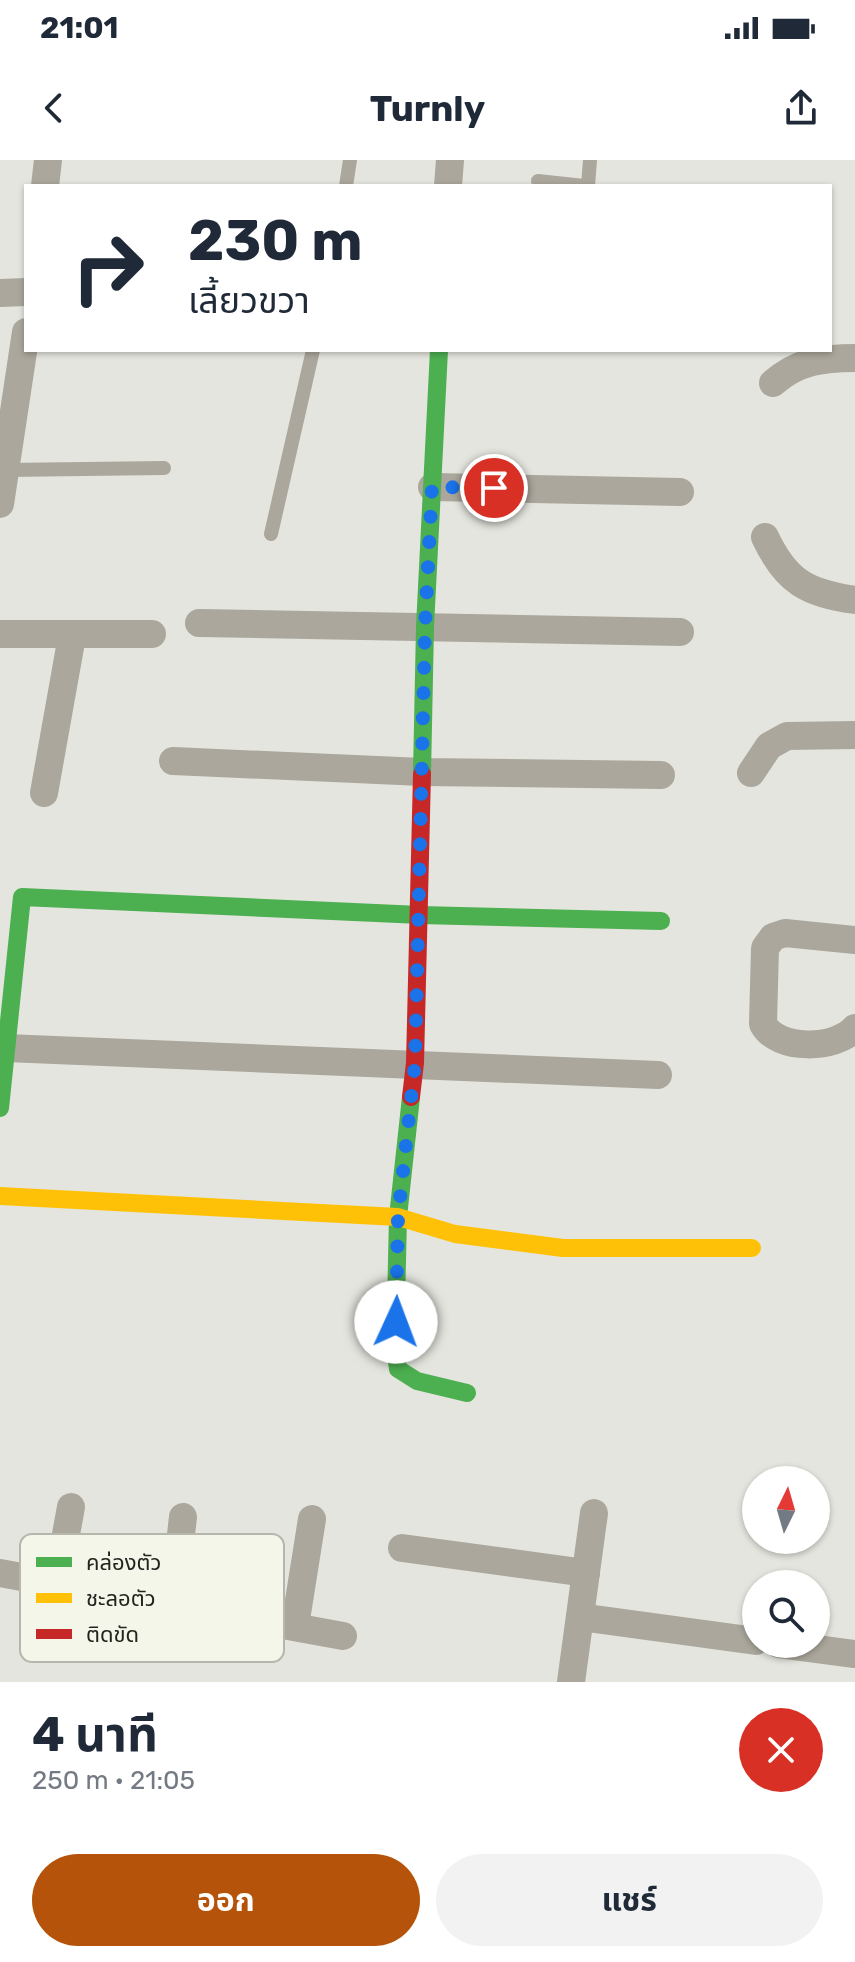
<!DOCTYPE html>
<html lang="th">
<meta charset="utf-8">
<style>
body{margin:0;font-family:Rubik,"Noto Sans Thai",sans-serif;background:#f2f2f3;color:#1f2937;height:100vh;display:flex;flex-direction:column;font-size:30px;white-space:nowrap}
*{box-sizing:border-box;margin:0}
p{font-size:26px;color:#747a83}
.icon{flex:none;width:44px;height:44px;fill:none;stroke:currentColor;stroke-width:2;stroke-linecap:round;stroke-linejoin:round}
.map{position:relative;height:1522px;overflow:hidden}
.drawer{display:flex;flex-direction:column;background:#fff;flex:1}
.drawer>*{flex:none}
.guide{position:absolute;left:24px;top:24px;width:808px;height:168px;border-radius:0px;box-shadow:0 2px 6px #0004;background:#fff;color:#1f2937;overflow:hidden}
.needle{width:52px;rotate:5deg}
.tools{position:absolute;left:742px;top:1306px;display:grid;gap:16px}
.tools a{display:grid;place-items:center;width:88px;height:88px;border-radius:50%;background:#fff;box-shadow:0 2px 6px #0004;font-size:40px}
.pin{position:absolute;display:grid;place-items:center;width:68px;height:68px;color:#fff;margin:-34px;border:4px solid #fff;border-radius:50%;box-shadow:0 2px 8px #0007}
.me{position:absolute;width:88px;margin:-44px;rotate:2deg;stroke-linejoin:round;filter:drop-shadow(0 0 6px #0008)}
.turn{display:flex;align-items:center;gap:28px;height:168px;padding:0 32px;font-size:36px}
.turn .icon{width:104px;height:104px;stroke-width:2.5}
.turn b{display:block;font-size:56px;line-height:68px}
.round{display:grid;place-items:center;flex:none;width:84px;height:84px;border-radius:42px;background:#f2f2f3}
.head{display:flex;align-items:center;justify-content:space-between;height:136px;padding:0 32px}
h1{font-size:48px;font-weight:700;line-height:60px}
.primary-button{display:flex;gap:16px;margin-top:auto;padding:16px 32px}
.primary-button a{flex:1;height:92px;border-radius:48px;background:#b45309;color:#fff;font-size:32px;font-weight:700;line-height:92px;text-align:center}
.primary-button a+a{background:#f2f2f3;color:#1f2937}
.status{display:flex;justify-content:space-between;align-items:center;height:56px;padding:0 40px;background:#fff;direction:ltr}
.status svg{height:22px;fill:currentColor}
header{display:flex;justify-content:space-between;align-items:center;height:104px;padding:0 32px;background:#fff;font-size:36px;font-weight:700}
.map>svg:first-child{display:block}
</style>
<div class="status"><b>21:01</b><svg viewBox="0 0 49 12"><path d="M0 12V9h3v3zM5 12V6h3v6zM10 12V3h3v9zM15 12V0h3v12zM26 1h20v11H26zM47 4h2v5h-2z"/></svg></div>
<header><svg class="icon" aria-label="back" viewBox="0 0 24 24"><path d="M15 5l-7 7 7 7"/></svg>Turnly<svg class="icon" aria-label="share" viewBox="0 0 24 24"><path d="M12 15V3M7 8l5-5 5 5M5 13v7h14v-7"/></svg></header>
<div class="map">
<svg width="855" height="1522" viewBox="0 0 855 1522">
<rect width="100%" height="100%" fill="#e4e5de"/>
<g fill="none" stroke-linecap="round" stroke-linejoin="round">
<g stroke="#aba79c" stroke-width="14">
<polyline points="538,21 584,26"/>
<polyline points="346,26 350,0"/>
<polyline points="588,26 590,0"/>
<polyline points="5,310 164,308"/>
<polyline points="271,374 313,190"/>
</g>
<g stroke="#aba79c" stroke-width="28">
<polyline points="45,26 48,0"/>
<polyline points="448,26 450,0"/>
<polyline points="0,133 26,132"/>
<path d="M773,223c25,-22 50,-25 82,-25"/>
<polyline points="432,327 680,332"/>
<polyline points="0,344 26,172"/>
<path d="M765,377c21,45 42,56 90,63"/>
<polyline points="199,463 680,472"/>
<polyline points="0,474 152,474"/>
<polyline points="173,601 422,612 661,615"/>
<polyline points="751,613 769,586 787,576 855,575"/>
<polyline points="44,633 72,476"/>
<path d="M855,780l-70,-7 -12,4 -8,11 -2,76c14,27 73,26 92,4"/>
<polyline points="6,888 658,915"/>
<polyline points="402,1388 586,1413"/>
<polyline points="0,1413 343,1476"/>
<polyline points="57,1424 71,1347"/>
<polyline points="173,1445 183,1357"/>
<polyline points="580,1457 756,1481"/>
<polyline points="295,1466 312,1359"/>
<polyline points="779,1484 855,1494"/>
<polyline points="571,1522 594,1353"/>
</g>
<g stroke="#4caf50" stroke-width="18">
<polyline points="422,614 425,467 439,190"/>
<polyline points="411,937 398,1057 395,1188 398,1209 417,1221 467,1233"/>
<polyline points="0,948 22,737 420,755 661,761"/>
</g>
<polyline stroke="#ffc107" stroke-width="18" points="0,1036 398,1057 455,1074 563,1088 752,1088"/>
<polyline stroke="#c62828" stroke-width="18" points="411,937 415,903 422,614"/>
</g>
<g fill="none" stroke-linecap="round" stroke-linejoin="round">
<polyline stroke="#1a73e8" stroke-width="14" stroke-dasharray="0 25.2" points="396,1162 398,1057 415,903 425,467 432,327 494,328"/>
</g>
<rect x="20" y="1374" width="264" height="128" rx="12" fill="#f4f6e9" stroke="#b6b7ac" stroke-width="2"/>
<rect x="36" y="1397" width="36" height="10" fill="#4caf50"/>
<rect x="36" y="1433" width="36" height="10" fill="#ffc107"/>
<rect x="36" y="1469" width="36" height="10" fill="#c62828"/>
<g font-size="22" fill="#24241f">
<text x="86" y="1410">คล่องตัว</text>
<text x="86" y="1446">ชะลอตัว</text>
<text x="86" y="1482">ติดขัด</text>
</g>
</svg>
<div class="tools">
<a><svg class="needle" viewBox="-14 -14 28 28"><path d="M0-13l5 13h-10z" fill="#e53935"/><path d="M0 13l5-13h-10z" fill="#747a83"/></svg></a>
<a><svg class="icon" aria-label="search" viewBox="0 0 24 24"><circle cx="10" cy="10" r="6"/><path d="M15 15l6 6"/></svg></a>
</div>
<div class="pin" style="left:494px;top:328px;background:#d93025"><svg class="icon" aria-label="arrive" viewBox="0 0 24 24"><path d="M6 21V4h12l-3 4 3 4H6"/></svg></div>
<svg class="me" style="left:396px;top:1162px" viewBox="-20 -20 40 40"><circle r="19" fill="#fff"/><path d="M0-13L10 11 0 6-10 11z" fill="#1a73e8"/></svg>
<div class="guide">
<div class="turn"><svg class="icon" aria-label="right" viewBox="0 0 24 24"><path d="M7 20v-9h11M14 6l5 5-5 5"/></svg><div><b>230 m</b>เลี้ยวขวา</div></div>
</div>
</div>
<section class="drawer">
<div class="head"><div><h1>4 นาที</h1><p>250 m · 21:05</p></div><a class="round" style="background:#d93025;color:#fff"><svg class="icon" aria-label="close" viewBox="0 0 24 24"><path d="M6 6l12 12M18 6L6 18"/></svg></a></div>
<div class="primary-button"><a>ออก</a><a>แชร์</a></div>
</section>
